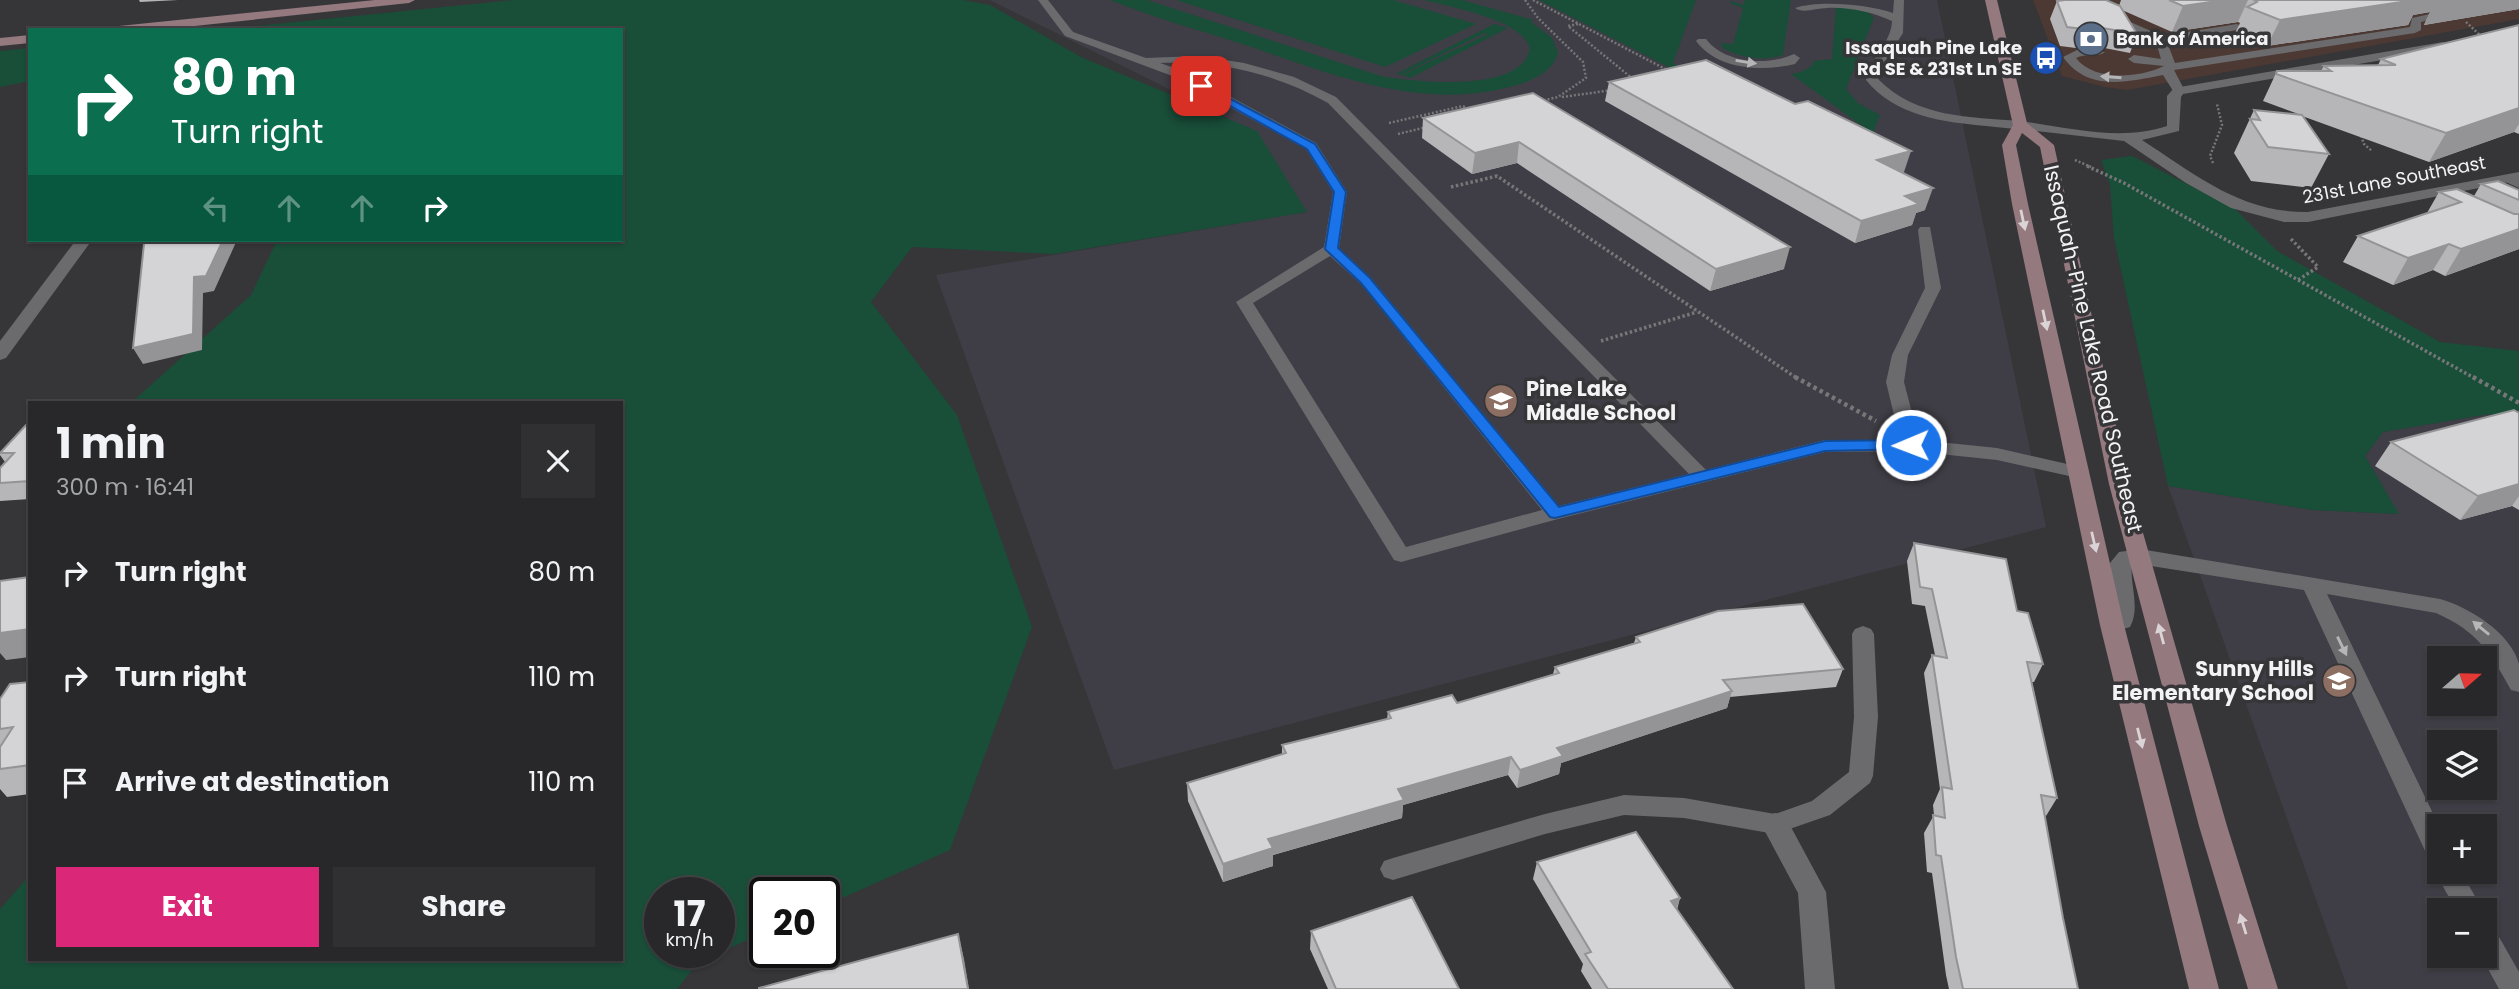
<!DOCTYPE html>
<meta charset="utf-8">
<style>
body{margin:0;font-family:Poppins,sans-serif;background:#303032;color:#f1f3f6;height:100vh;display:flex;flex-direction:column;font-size:26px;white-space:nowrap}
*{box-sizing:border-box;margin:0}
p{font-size:23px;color:#a5a6a8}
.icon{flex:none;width:38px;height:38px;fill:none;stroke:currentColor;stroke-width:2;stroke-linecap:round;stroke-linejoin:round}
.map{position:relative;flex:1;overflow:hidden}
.sheet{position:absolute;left:28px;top:401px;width:595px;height:560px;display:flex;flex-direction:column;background:#28282a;border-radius:0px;box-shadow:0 2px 5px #0004,0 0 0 2px #444447}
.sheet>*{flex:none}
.hud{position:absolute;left:28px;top:28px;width:595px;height:214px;border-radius:0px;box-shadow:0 2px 5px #0004,0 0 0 2px #444447;background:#0b6e4f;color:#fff;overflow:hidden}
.needle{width:46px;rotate:70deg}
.buttons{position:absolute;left:2427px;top:646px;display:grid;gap:14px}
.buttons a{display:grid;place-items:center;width:70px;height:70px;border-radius:0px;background:#28282a;box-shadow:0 2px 5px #0004,0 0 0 2px #444447;font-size:35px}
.speed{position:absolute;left:644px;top:877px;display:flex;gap:14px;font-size:35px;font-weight:700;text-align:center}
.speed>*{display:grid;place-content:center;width:91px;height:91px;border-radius:50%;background:#28282a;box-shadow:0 2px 5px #0004,0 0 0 2px #444447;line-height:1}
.speed small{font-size:18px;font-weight:400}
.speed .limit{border:4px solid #111;border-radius:10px;background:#fff;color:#111}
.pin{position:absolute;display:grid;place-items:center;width:60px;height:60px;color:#fff;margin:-30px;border-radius:14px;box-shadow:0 4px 10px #0006}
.me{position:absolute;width:77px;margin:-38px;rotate:269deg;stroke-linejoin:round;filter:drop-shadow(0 0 5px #0008)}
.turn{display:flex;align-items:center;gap:24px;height:147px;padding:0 28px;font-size:32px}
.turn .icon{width:91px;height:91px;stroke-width:2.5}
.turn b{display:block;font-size:49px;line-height:60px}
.lanes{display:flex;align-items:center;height:66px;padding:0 28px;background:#0003;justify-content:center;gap:35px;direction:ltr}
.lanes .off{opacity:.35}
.round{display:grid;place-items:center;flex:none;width:74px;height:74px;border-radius:0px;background:#303032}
.head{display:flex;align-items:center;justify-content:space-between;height:119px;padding:0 28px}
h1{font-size:42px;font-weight:700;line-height:52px}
.cta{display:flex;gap:14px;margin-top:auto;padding:14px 28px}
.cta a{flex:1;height:80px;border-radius:0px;background:#db2777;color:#fff;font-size:28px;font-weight:700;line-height:80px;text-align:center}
.cta a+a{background:#303032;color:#f1f3f6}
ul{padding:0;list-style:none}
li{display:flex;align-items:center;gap:21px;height:105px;padding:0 28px}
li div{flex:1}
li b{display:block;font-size:26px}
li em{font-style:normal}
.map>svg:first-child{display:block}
</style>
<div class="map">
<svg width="2519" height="989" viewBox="0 0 2519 989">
<rect width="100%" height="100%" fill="#363638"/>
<polygon fill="#4c3933" points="2033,0 2519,0 2519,19 2127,90 2105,87 2062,76"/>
<g fill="#3f3e46" fill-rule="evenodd">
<polygon points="990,0 1937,0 2046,527 1114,770 936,275 1306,212 1227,118"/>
<path d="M2489,414l30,15v560h-171l-180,-503 144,24 86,4 -33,-58 18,-24zM2440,658h45v46h-45zM2440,742h45v46h-45zM2440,826h45v46h-45zM2440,910h45v46h-45z"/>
</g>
<g fill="#194e39" fill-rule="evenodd">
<path d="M513,0h450l27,5 91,52 176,74 50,81 -253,42 -142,-7 -41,55 86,113 75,212 -82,223 -126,56v-14h-59v40l-67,30 -21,27h-677v-80l30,-34v84h591v-557h-489l119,-107 26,-55h344v-210h-204l-21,-3 -12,3h-166zM660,892h59v60h-59z"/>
<path d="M1110,0h37l234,76c32,6 142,18 149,-28 -9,-29 -80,-41 -106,-48h38l71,20 -2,2 21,16 6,15c-5,18 -24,27 -41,32 -95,28 -186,-11 -275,-41 -44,-14 -90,-27 -132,-44z"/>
<polygon points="1176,0 1393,0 1476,24 1385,67"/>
<polygon points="1539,0 1696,0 1673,63 1683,70 1678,72"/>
<path d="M1745,0h46l-8,55c-18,7 -43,3 -60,-7l-2,-5 12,1 10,-36 -13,-5v-2l13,4z"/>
<polygon points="1836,5 1867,11 1874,18 1846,89 1858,103 1880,115 1873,134 1791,74 1801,72 1813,65 1813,61 1832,59"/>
<polygon points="1494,24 1508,28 1410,78 1402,75 1488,34 1485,33 1400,75 1396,74"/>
<polygon points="30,48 30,81 0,87 0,51"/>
<polygon points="2132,156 2234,208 2277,251 2440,342 2519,351 2519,429 2489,414 2383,432 2365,456 2399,514 2312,510 2168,486 2114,238 2110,185 2101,160"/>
</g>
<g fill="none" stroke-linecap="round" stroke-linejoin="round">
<g stroke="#777779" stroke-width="2.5" stroke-dasharray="2 2" stroke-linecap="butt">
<polyline points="1525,0 1538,18 1583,62 1586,78 1558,97 1541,101"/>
<polyline points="1533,0 1669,71"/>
<polyline points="2466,22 2483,38"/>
<polyline points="1578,24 1568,26 1633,79"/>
<polyline points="1562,97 1613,90"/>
<polyline points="1389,123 1463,106 1471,111"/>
<polyline points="2360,132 2364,144 2372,151"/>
<polyline points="1398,134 1427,127"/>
<polyline points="2075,160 2091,167"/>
<polyline points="2213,163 2210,156 2222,125 2217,104"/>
</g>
<g stroke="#777779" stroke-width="3.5" stroke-dasharray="2.5 2.5" stroke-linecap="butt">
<polyline points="2087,166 2124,183 2476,379"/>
<polyline points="1451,187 1497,176 1798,379"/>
<polyline points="2291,239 2318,267 2298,280"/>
<polyline points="1601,341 1697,312"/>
</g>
<g stroke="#777779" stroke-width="4.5" stroke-dasharray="3.5 3.5" stroke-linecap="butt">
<polyline points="1795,377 1876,421"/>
<polyline points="2473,377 2519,403"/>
</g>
<g fill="#6b6b6e" fill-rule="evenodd">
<path d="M1038,0h10l25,32 73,26 52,-2 46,7 50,14 42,20 370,373 119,-30h75l-14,-58 6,-27 33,-67 -7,-58 2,-3h10l11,61 -33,67 -4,27 15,58 78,8 88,20 2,4 -9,6 -81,-18 -86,-9 -86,1 -267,67 -157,43 -7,-2 -158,-258 88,-55 9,-55 -27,-43 -131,-72 -110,-41zM1160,63c60,-2 115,10 168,40l361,371 -130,32 -188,-228 -32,-30 8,-56 -31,-49 -133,-72zM1330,256l31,28 181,226 -136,37 -153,-244z"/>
<path d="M1894,0h10l-1,33 -23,36 -2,10c38,39 92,38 142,42l6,4 -1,3c-13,2 -27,-1 -39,-2 -44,-4 -91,-10 -120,-46 4,-22 25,-36 26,-59 -21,-9 -42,-14 -65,-13 -11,0 -24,6 -32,0 23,-8 73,-4 98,5z"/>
<path d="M2067,0h14l81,36 75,-12 6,3 -6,3 -70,12 8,21 235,-36 2,-9 40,-9 5,3 -36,10v8l-6,3 -241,37 11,21 -6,4 -4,-1 -12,-19c-37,7 -75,17 -100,-18l20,-10 22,5c-7,6 -20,1 -29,6 18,24 63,20 88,8l-30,-3 -6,-4 6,-4 27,4 -5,-17z"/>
<path d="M1698,39h8c19,25 62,27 88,15l6,4 -5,6c-32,8 -78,6 -99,-23z"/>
<polygon points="2506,175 2519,179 2519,188 2499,179"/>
<path d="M2140,549l300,50c29,8 71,34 79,65 0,8 0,20 0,28l-8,-2c-21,-38 -34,-59 -75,-77l-109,-19 113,234v44h21l22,38h-27l-21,-38 3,-7 -7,-2 -4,-8 -123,-265 -172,-27c-3,21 9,44 -2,64 -10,3 -16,6 -26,3l-3,-5 13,-11 -4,-51 9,-11z"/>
<polygon points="1863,626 1871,629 1874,634 1878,717 1873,776 1870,783 1830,815 1775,834 1684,818 1624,815 1545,834 1393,880 1384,877 1380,869 1384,861 1393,858 1545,814 1624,795 1684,798 1775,814 1812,801 1849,772 1854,717 1852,634 1855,629"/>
<polygon points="2485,926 2495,930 2519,972 2519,989 2499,989 2481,956 2485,956"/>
</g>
<g fill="#6b6b6e" fill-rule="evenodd">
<path d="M2443,42l6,4 -2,3 -264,45 -2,3 -2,34 -37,9c54,35 99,73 166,72l211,-40v8l-211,42h-24l-53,-14 -45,-25 -62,-42 -104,-12 -7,-4 7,-4c48,6 100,21 147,5v-30l7,-8z"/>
<polygon points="76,240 92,240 6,358 0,360 0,341"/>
<polygon points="1775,813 1785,816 1826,892 1835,989 1805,989 1798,893 1761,824 1765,816"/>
</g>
<g fill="#94797f" fill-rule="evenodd">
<polygon points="375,0 415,0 409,3 157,30 113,30 119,26"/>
<polygon points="1985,0 1997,0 2027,123 2054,145 2129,484 2227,826 2278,989 2248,989 2199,826 2109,484 2040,147 2022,133 2016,145 2028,204 2124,625 2219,989 2189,989 2100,625 2012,204 2002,145 2013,125"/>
<polygon points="30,35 30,43 0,46 0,38"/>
</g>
</g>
<g fill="#b6b6b9">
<polygon points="139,0 178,0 140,2"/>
<polygon points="2121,0 2519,0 2519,9 2424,25 2430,12 2413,15 2408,25 2267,46 2235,33 2240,23 2238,22 2172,32 2122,10 2137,34 2130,53 2084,44 2076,48 2060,46 2050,19 2057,1 2119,6"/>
<polygon points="2519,25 2519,134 2514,132 2429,162 2302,116 2329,154 2311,188 2251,181 2234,153 2254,110 2301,115 2263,101 2277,71 2321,71 2324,66 2378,65 2381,59"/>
<polygon points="1609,82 1904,172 1901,173 1925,210 1916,213 1912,225 1855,243 1605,101"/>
<polygon points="1533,93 1784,269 1710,291 1517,163 1472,174 1422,138 1423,118"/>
<polygon points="2481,184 2519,190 2519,249 2445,276 2433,270 2393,285 2343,262 2358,236 2427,213 2439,192 2474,196"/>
<polygon points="2519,413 2519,510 2512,506 2460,520 2375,466 2391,442"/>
<polygon points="30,424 30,499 0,501 0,468 5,462 0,455 0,453"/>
<polygon points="1914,543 2017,611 2043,664 2034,682 2032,682 2057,798 2046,816 2045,815 2063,918 2078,989 1949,989 1946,975 1932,873 1927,872 1924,833 1934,815 1933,805 1940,789 1924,673 1932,655 1935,655 1925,606 1912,604 1907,561"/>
<polygon points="1636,637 1843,669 1836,687 1730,697 1727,708 1561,763 1559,774 1517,788 1508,775 1403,805 1402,818 1273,855 1273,866 1223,882 1188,801 1187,783 1282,755 1282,745 1387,719 1388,712 1457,703 1553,674 1555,667 1634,643"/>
<polygon points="30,682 30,794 7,797 0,789 0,699"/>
<polygon points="1537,862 1680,898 1677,910 1733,989 1592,989 1581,971 1583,964 1533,879"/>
<polygon points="1311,931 1459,989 1328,989 1310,949"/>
</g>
<g fill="#949496">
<polygon points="2224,0 2248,0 2238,22 2172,32 2183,6"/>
<polygon points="2415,0 2519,0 2519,9 2424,25 2430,12 2413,15 2408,25 2267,46 2280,20"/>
<polygon points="2091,26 2084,44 2076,48 2083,29"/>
<polygon points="2519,108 2519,124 2514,132 2429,162 2446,133"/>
<polygon points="1519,142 1517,163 1472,174 1475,153"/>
<polygon points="1911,151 1904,172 1871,181 1877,160"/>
<polygon points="1933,188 1925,210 1916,213 1912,225 1855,243 1861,221 1905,196"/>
<polygon points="2519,229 2519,249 2445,276 2461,249"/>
<polygon points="223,240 237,240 214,291 203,293 202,350 143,364 133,348"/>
<polygon points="2449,244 2433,270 2393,285 2408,258"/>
<polygon points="1790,247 1784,269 1710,291 1716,269"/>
<polygon points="2519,484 2519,496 2512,506 2460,520 2478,496"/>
<polygon points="30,629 30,657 6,660 0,653 0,633"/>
<polygon points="1732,691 1727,708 1561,763 1559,774 1517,788 1520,770 1557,748"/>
<polygon points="1511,757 1508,775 1403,805 1402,818 1273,855 1273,866 1223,882 1223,864 1268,839 1398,789"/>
<polygon points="1680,898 1674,916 1671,901"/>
<polygon points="958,934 964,959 969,989 968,989"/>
</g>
<g fill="#d4d4d7" stroke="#949496" stroke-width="2">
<polygon points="2065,0 2106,0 2120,6 2137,34 2091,26 2083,29 2067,27 2057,1"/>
<polygon points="2169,0 2224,0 2183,6"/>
<polygon points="2254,0 2415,0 2280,20 2247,7 2257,2"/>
<polygon points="2519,25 2519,108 2446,133 2276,74 2277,71 2331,71 2324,66 2396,65 2381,59"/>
<polygon points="1706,60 1795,104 1808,101 1911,151 1877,160 1933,188 1905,196 1919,204 1861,221 1609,82"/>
<polygon points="1533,93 1790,247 1716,269 1519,142 1475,153 1423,118"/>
<polygon points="2254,110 2302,115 2329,154 2268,147 2250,119 2260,120"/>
<polygon points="2498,181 2519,190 2519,200 2481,184"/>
<polygon points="2457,189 2514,214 2519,214 2519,229 2461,249 2449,244 2408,258 2358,236 2461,202 2439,192"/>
<polygon points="147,240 223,240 206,276 194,277 193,334 133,348 144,244"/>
<polygon points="2514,410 2519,413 2519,484 2478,496 2391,442"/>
<polygon points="27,424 30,424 30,481 0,483 0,468 14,453 0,453"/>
<polygon points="1914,543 2006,559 2017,611 2028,613 2043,664 2027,662 2057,798 2041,795 2063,918 2078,989 1963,989 1956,957 1941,856 1936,855 1933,815 1945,818 1942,787 1952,789 1932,655 1947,658 1932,589 1920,587"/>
<polygon points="30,577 30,629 0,633 0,581"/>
<polygon points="1803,604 1843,669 1723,680 1732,691 1557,748 1563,756 1520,770 1511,757 1398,789 1404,800 1268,839 1273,848 1223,864 1187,783 1286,753 1282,745 1391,718 1388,712 1452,695 1457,703 1559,673 1555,667 1640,642 1636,637 1718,611"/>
<polygon points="30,682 30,765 0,769 0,747 13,727 0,729 0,699 10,684"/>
<polygon points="1636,832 1680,898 1671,901 1733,989 1608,989 1585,954 1591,952 1537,862"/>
<polygon points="1412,897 1459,989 1336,989 1311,931"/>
<polygon points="958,934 968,989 759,989 759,988"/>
</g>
<defs><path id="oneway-solid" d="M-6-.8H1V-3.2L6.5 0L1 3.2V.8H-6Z" transform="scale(1.75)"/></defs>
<g fill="#b6b5b8">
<use href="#oneway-solid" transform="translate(1746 62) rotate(9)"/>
<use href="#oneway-solid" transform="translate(2111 77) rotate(-176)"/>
<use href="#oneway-solid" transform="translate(2481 628) rotate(-141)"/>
<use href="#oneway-solid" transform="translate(2342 646) rotate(64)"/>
</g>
<g fill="#dbd4d7">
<use href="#oneway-solid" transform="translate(2023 220) rotate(78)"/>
<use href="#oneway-solid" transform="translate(2045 320) rotate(78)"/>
<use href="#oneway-solid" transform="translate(2094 542) rotate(77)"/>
<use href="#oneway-solid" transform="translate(2161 634) rotate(-105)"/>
<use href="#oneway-solid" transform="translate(2140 738) rotate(76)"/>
<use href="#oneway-solid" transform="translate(2243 924) rotate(-107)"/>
</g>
<polygon fill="#1a73e8" stroke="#114b97" stroke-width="2" points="1201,83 1315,144 1346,192 1338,248 1370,278 1559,507 1825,441 1911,440 1919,445 1911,449 1825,451 1555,518 1550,517 1361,283 1325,249 1334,192 1307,149 1198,88 1196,86"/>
<defs>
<g id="bank-disc" transform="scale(1.75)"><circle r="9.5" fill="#5c6f8a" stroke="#363638"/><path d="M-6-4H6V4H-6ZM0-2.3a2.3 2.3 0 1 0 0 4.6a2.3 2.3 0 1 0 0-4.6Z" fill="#fff"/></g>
<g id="bus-disc" transform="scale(1.75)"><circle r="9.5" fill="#1a4fb4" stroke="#363638"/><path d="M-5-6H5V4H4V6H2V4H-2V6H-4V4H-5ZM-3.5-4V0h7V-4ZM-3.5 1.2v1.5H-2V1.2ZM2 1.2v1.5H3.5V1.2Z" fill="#fff"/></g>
<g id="school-disc" transform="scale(1.75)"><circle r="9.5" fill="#8d6e63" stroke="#363638"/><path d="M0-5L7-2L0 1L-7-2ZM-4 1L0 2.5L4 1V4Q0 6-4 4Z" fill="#fff"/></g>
</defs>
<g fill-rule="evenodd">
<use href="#bank-disc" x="2091" y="39"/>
<use href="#bus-disc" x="2046" y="58"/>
<use href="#school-disc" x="1501" y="401"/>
<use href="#school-disc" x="2339" y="681"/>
</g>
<g text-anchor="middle" stroke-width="7" stroke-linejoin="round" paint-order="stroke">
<g font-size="18" font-weight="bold" fill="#f3f2f4" stroke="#363638" text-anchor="start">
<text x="2116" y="45">Bank of America</text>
<text x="2022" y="54" text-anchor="end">Issaquah Pine Lake<tspan x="2022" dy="21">Rd SE &amp; 231st Ln SE</tspan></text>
</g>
<g font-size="18" fill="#f3f2f4" stroke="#363638">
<text transform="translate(2394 180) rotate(-11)" y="6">231st Lane Southeast</text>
</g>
<g font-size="21" fill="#f3f2f4" stroke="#363638">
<text transform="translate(2093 349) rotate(77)" y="7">Issaquah-Pine Lake Road Southeast</text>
</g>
<g font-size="21" font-weight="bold" fill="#f3f2f4" stroke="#363638" text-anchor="start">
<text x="1526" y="396">Pine Lake<tspan x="1526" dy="24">Middle School</tspan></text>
<text x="2314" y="676" text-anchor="end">Sunny Hills<tspan x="2314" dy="24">Elementary School</tspan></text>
</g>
</g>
</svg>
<div class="buttons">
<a><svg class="needle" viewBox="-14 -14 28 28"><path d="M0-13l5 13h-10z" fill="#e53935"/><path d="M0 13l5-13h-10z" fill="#a5a6a8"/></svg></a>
<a><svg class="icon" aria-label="layers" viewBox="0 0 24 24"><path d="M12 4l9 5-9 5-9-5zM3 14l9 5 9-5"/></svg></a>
<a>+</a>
<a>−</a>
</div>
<div class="speed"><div>17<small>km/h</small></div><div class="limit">20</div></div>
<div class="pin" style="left:1201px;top:86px;background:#d93025"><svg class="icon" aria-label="arrive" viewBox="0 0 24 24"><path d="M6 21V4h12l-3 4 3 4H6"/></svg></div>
<svg class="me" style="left:1911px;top:445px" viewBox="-20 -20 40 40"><circle r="17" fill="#1a73e8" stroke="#fff" stroke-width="3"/><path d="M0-11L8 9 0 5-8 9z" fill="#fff"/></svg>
<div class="hud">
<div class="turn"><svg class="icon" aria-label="right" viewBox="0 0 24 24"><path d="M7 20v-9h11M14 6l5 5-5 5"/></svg><div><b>80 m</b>Turn right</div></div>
<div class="lanes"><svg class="icon off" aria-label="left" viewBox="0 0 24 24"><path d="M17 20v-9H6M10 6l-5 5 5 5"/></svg><svg class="icon off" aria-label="ahead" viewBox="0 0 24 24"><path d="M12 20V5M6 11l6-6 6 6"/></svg><svg class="icon off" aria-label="ahead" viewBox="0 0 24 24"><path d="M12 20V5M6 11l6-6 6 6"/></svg><svg class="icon" aria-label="right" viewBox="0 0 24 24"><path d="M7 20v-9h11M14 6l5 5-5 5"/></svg></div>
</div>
<section class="sheet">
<div class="head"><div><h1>1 min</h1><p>300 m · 16:41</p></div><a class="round"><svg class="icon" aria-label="close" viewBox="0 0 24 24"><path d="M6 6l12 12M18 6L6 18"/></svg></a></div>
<ul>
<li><svg class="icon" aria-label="right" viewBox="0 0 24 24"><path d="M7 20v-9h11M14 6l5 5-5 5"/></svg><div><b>Turn right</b></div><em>80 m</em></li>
<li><svg class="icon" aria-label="right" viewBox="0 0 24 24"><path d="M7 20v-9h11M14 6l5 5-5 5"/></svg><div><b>Turn right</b></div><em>110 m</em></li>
<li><svg class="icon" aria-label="arrive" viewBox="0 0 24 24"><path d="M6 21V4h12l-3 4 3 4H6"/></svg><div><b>Arrive at destination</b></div><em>110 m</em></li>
</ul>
<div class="cta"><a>Exit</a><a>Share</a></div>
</section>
</div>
